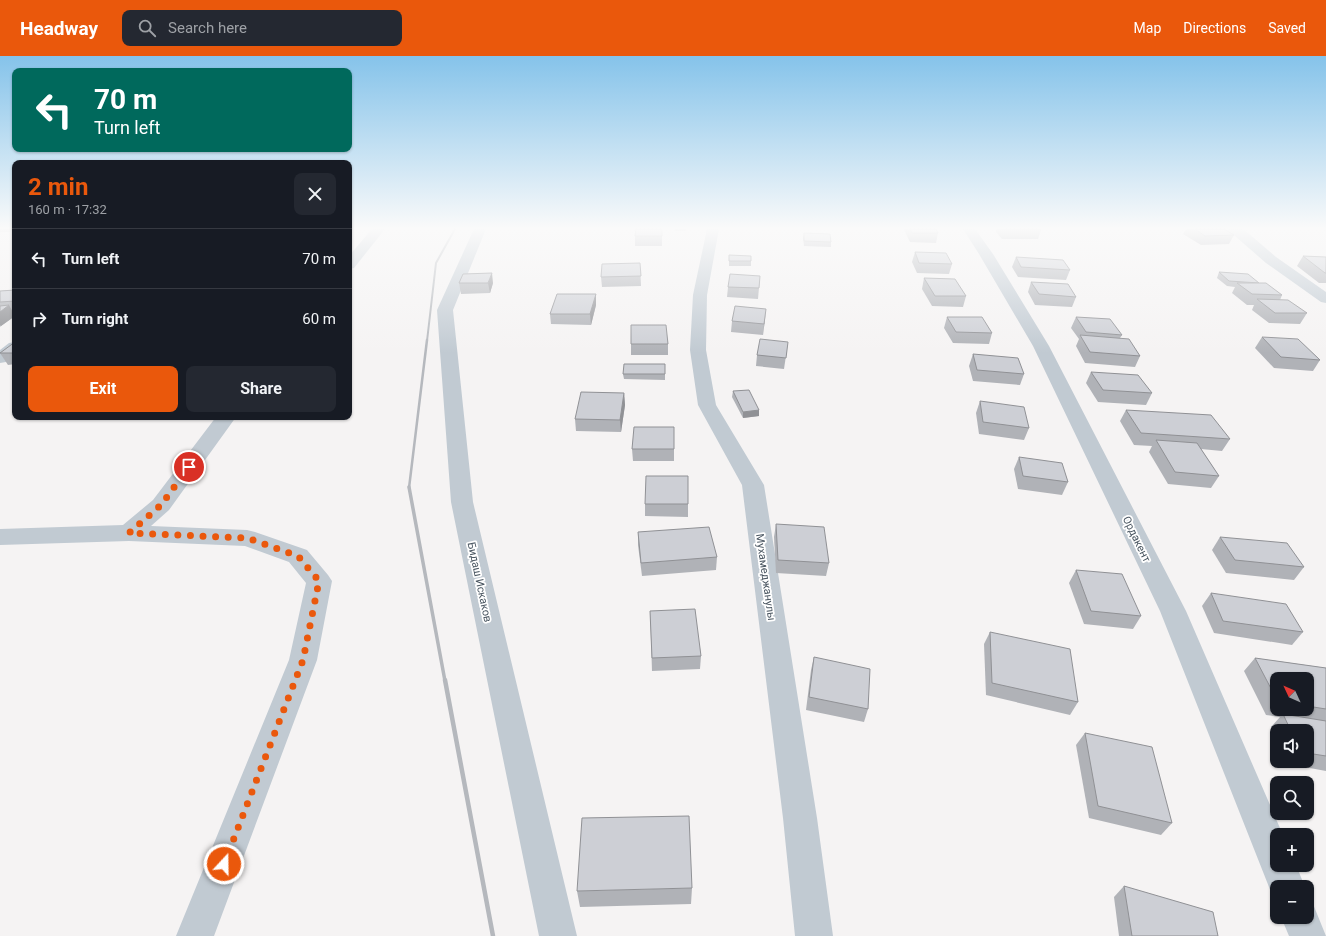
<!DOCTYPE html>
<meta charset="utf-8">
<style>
body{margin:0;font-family:Roboto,sans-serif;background:#242831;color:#f1f3f6;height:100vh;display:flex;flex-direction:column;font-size:15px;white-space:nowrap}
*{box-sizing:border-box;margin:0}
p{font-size:13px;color:#9ea1a6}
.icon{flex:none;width:22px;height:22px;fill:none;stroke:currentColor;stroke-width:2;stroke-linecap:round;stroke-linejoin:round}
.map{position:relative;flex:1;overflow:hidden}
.panel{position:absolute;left:12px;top:104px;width:340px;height:260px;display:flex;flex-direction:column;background:#171b24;border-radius:8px;box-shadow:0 1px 3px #0004}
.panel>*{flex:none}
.top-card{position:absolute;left:12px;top:12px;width:340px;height:84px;border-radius:8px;box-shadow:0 1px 3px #0004;background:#00695c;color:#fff;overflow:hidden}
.needle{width:26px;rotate:314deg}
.tools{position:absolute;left:1270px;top:616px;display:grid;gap:8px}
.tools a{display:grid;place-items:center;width:44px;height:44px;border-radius:8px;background:#171b24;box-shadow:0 1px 3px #0004;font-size:20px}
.pin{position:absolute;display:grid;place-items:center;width:34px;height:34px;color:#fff;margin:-17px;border:2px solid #fff;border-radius:50%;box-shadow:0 1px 4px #0007}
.me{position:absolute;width:44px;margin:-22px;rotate:21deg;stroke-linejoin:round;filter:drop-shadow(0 0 3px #0008)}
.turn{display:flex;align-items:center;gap:14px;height:84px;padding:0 16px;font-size:18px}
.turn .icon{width:52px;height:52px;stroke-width:2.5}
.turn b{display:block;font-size:28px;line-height:34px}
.round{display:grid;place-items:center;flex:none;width:42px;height:42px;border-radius:8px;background:#242831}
.headline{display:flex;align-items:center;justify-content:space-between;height:68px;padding:0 16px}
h1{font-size:24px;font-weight:700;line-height:30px;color:#ea580c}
.action{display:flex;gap:8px;margin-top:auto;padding:8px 16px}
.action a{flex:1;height:46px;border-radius:8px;background:#ea580c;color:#fff;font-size:16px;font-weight:700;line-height:46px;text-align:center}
.action a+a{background:#242831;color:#f1f3f6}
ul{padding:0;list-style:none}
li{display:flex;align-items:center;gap:12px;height:60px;padding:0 16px;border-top:1px solid #363941}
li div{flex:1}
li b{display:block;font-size:15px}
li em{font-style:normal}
header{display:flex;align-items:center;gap:24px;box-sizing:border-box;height:56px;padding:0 20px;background:#ea580c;color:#fff}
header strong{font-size:19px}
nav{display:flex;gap:22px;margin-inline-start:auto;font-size:14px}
.search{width:280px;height:36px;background:#242831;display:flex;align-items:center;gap:10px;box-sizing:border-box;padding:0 14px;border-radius:8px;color:#9ea1a6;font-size:15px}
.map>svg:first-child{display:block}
</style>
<header>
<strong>Headway</strong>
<div class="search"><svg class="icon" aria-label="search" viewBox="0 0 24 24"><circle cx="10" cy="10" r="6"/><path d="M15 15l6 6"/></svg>Search here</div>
<nav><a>Map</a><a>Directions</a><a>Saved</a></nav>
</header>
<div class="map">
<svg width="1326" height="880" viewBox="0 0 1326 880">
<rect width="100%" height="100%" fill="#f5f3f3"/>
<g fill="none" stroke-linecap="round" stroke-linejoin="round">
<g fill="#c1cad2" fill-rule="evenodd">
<polygon points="372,173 385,173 354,212 349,213 349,200"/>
<polygon points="474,173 486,173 453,254 473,446 577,880 539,880 451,446 437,254"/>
<polygon points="707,173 719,173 707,239 706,294 716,349 764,429 817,762 833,880 795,880 783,762 742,429 698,349 690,294 693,239"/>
<polygon points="963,173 975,173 993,198 1049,290 1186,555 1283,779 1277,779 1277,809 1296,809 1305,831 1277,831 1277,845 1274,844 1269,831 1160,555 1033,290 979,198"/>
<polygon points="1227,173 1242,173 1248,177 1276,201 1326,236 1326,247 1321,246 1266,207"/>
<polygon points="15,286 15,299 6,306 0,307 0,294 9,287"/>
<polygon points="216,361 236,361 169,454 151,470 247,474 255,476 307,494 328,519 332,525 317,604 214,880 176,880 289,604 306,527 289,506 245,490 129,485 0,489 0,473 123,469 153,444"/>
<polygon points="1307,845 1313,848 1326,880 1289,880 1281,861 1307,861"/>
</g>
<polyline stroke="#b5b8bd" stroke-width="2" points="427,285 436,207 455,173"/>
<polyline stroke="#b5b8bd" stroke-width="2.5" points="409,432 427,284"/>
<polyline stroke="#b5b8bd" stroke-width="3.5" points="409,431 445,625"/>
<polyline stroke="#b5b8bd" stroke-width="4.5" points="445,624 493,880"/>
</g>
<g fill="#b0b2b7" fill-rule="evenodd">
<polygon points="0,173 14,173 9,176 0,176"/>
<polygon points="662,173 662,190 635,190 635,180"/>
<rect x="675" y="173" width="11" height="2"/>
<polygon points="904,173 936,173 938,177 936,187 910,186 904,174"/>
<polygon points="996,173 1040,173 1041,174 1038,183 1002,183 996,176"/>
<polygon points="1186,173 1224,173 1234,179 1229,188 1201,189 1183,178"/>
<polygon points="804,177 831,186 831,191 804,190 803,182"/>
<polygon points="915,196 952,208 949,218 917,217 912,206"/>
<polygon points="729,199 751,205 751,210 729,210"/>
<polygon points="1303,200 1326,201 1326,227 1319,227 1297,210"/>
<polygon points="1016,201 1070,214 1066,224 1018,221 1012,211"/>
<polygon points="640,207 641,230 602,231 601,221"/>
<polygon points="1219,216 1259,227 1282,239 1280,244 1307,257 1300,268 1269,267 1252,254 1254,249 1247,249 1232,237 1235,231 1227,230 1217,222"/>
<polygon points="760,220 758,243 727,241 728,231"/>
<polygon points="924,222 966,240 963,251 932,250 922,233"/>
<polygon points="1031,226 1076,241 1072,251 1035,249 1028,236"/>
<polygon points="459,227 493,227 490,237 461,238"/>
<polygon points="15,234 15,256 13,256 15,260 1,270 0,271 0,235"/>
<polygon points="596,238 596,249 591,269 551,268 550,258"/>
<polygon points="947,261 992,277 989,288 953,287 944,272"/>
<polygon points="1076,261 1122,279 1120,282 1140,300 1135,311 1085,307 1076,290 1079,283 1071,272"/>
<polygon points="765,263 763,279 731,276 732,265"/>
<polygon points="1262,281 1320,304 1313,315 1274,312 1255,292"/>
<polygon points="15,286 15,308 8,309 0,297"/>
<polygon points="788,286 784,313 756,310 757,299"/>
<rect x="631" y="288" width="37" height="11"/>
<polygon points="973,298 1024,318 1020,329 973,325 969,310"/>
<polygon points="665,308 665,324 624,323 623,318"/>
<polygon points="1091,316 1152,337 1146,349 1098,346 1086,327"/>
<polygon points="733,335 759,354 759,360 743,362 732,341"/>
<polygon points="624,337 625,349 621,376 576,375 575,363"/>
<polygon points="980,345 1029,372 1024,384 979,378 976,357"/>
<polygon points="1126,354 1230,383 1222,395 1201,393 1219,420 1211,432 1168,428 1149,396 1152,390 1134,389 1120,365"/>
<polygon points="674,371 674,405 633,405 632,393"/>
<polygon points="1019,401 1068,426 1062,439 1018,433 1014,413"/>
<polygon points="645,448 688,448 688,461 645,460"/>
<polygon points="776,468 829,507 826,520 776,517 774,481"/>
<polygon points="638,476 717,501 716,514 642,520 638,489"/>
<polygon points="1220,481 1304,511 1294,524 1226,517 1212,494"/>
<polygon points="1076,514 1141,560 1133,573 1084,568 1069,527"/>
<polygon points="1211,537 1303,576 1292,589 1214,577 1202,550"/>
<polygon points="650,555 701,600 700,613 652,615"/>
<polygon points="990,576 1078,646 1070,659 986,639 984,588"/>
<polygon points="814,601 868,653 864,666 806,654 811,614"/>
<path d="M1255,602l71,10v103l-38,-7 -1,-3h20v-30h-30v9l-6,-13 9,-10 -14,-2 -22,-44zM1277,623h30v30h-30z"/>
<polygon points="1085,677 1172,767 1161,779 1089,762 1076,689"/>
<polygon points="1124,830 1218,880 1119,880 1114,841"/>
<polygon points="692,832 691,848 580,851 577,835"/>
</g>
<g fill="#909195">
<polygon points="7,173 14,173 9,176"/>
<polygon points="492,217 493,227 490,237 488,227"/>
<polygon points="596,238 596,249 591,269 590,258"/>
<polygon points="9,249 15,260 1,270 0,269 0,256"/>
<polygon points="766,253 765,263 763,279 764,268"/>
<polygon points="624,337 625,349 621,376 620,364"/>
<polygon points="759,354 759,360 743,362 743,356"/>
</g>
<g fill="#cdcfd5" stroke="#909195">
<polygon points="636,173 662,173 662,180 635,180"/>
<polygon points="910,173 936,173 938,177 912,177"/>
<polygon points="1004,173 1040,173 1041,174 1005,174"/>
<polygon points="1195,173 1224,173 1234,179 1205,180"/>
<polygon points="804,177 830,178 831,186 804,185"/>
<polygon points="915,196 946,197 952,208 919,207"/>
<polygon points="729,199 751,200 751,205 729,205"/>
<polygon points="1303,200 1326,201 1326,217 1325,217"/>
<polygon points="1016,201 1063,204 1070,214 1021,211"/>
<polygon points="640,207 641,220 601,221 602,208"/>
<polygon points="1219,216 1248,218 1259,227 1229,225"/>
<polygon points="492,217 488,227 459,227 463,218"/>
<polygon points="730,218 760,220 759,232 728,231"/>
<polygon points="924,222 955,223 966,240 935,240"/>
<polygon points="1031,226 1068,228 1076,241 1039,238"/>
<polygon points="1237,227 1266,227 1282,239 1252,238"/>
<polygon points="15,234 15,245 0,246 0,235"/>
<polygon points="557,238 596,238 590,258 550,258"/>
<polygon points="1257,243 1288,244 1307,257 1275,257"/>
<polygon points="9,249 0,256 0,250"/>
<polygon points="735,250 766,253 764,268 732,265"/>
<polygon points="947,261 982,261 992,277 956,276"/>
<polygon points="1076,261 1110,263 1122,279 1086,276"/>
<polygon points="631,269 666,269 668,288 631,288"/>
<polygon points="1080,279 1129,283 1140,300 1090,296"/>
<polygon points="1262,281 1298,283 1320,304 1281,301"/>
<polygon points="760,283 788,286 786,302 757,299"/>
<polygon points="15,286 15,297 0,297"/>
<polygon points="973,298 1018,302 1024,318 977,314"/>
<polygon points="624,308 665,308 665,318 623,318"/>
<polygon points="1091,316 1138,319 1152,337 1103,334"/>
<polygon points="749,334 759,354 743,356 733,335"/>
<polygon points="581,336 624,337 620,364 575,363"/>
<polygon points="980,345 1024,351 1029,372 983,366"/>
<polygon points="1126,354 1211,359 1230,383 1141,377"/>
<polygon points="634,371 674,371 674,393 632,393"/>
<polygon points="1156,384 1197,387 1219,420 1175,416"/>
<polygon points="1019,401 1062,407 1068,426 1023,420"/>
<polygon points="646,420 688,420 688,448 645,448"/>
<polygon points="776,468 824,471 829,507 778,504"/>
<polygon points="709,471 717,501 641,507 638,476"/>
<polygon points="1220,481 1287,487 1304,511 1235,504"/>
<polygon points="1076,514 1122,518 1141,560 1091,555"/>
<polygon points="1211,537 1286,548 1303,576 1223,565"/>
<polygon points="695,553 701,600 652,602 650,555"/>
<polygon points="990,576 1070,593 1078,646 992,627"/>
<polygon points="814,601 870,613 868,653 809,641"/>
<polygon points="1255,602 1326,612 1326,653 1307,650 1307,623 1277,623 1277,644"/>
<polygon points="1283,658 1326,665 1326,700 1307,697 1307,675 1291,675"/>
<polygon points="1085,677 1152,691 1172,767 1098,750"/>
<polygon points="689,760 692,832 577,835 582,762"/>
<polygon points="1124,830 1213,856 1218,880 1132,880"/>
</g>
<linearGradient id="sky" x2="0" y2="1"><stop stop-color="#85c3ea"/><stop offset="0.58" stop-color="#fafafa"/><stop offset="1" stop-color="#fafafa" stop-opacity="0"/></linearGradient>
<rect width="1326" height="297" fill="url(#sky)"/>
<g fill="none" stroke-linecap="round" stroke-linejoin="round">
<polyline stroke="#ea580c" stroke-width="7" stroke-dasharray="0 12.6" points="189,411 161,449 129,477 247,482 298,500 319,525 303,604 224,808"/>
</g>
<g text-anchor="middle" stroke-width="3.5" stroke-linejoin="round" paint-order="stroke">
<g font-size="11" fill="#4a5661" stroke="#fff">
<text transform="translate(1137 483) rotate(64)" y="4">Ордакент</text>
<text transform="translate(766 521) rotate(82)" y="4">Мухамеджанулы</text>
<text transform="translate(480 526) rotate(78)" y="4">Бидаш Искаков</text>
</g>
</g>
</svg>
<div class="tools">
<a><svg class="needle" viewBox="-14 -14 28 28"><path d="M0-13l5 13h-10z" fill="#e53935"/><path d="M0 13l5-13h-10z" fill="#9ea1a6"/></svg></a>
<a><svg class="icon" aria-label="sound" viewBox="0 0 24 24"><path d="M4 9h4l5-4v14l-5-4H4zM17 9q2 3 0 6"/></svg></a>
<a><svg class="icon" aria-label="search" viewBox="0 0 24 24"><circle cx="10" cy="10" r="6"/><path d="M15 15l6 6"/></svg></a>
<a>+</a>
<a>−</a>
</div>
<div class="pin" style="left:189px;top:411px;background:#d93025"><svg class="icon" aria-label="arrive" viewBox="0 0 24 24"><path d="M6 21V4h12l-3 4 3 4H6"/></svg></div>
<svg class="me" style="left:224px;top:808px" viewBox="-20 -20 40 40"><circle r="17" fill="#ea580c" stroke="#fff" stroke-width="3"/><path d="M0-11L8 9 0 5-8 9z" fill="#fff"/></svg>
<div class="top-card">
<div class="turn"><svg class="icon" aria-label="left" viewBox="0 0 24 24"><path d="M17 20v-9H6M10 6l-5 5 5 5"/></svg><div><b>70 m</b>Turn left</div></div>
</div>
<section class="panel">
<div class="headline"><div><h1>2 min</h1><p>160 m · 17:32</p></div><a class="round"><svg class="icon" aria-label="close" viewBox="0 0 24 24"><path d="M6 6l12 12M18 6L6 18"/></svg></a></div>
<ul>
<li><svg class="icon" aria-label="left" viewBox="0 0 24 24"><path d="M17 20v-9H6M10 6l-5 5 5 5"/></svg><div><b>Turn left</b></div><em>70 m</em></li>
<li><svg class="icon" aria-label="right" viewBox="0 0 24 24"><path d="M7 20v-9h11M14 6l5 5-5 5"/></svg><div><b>Turn right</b></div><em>60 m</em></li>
</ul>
<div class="action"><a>Exit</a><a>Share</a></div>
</section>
</div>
